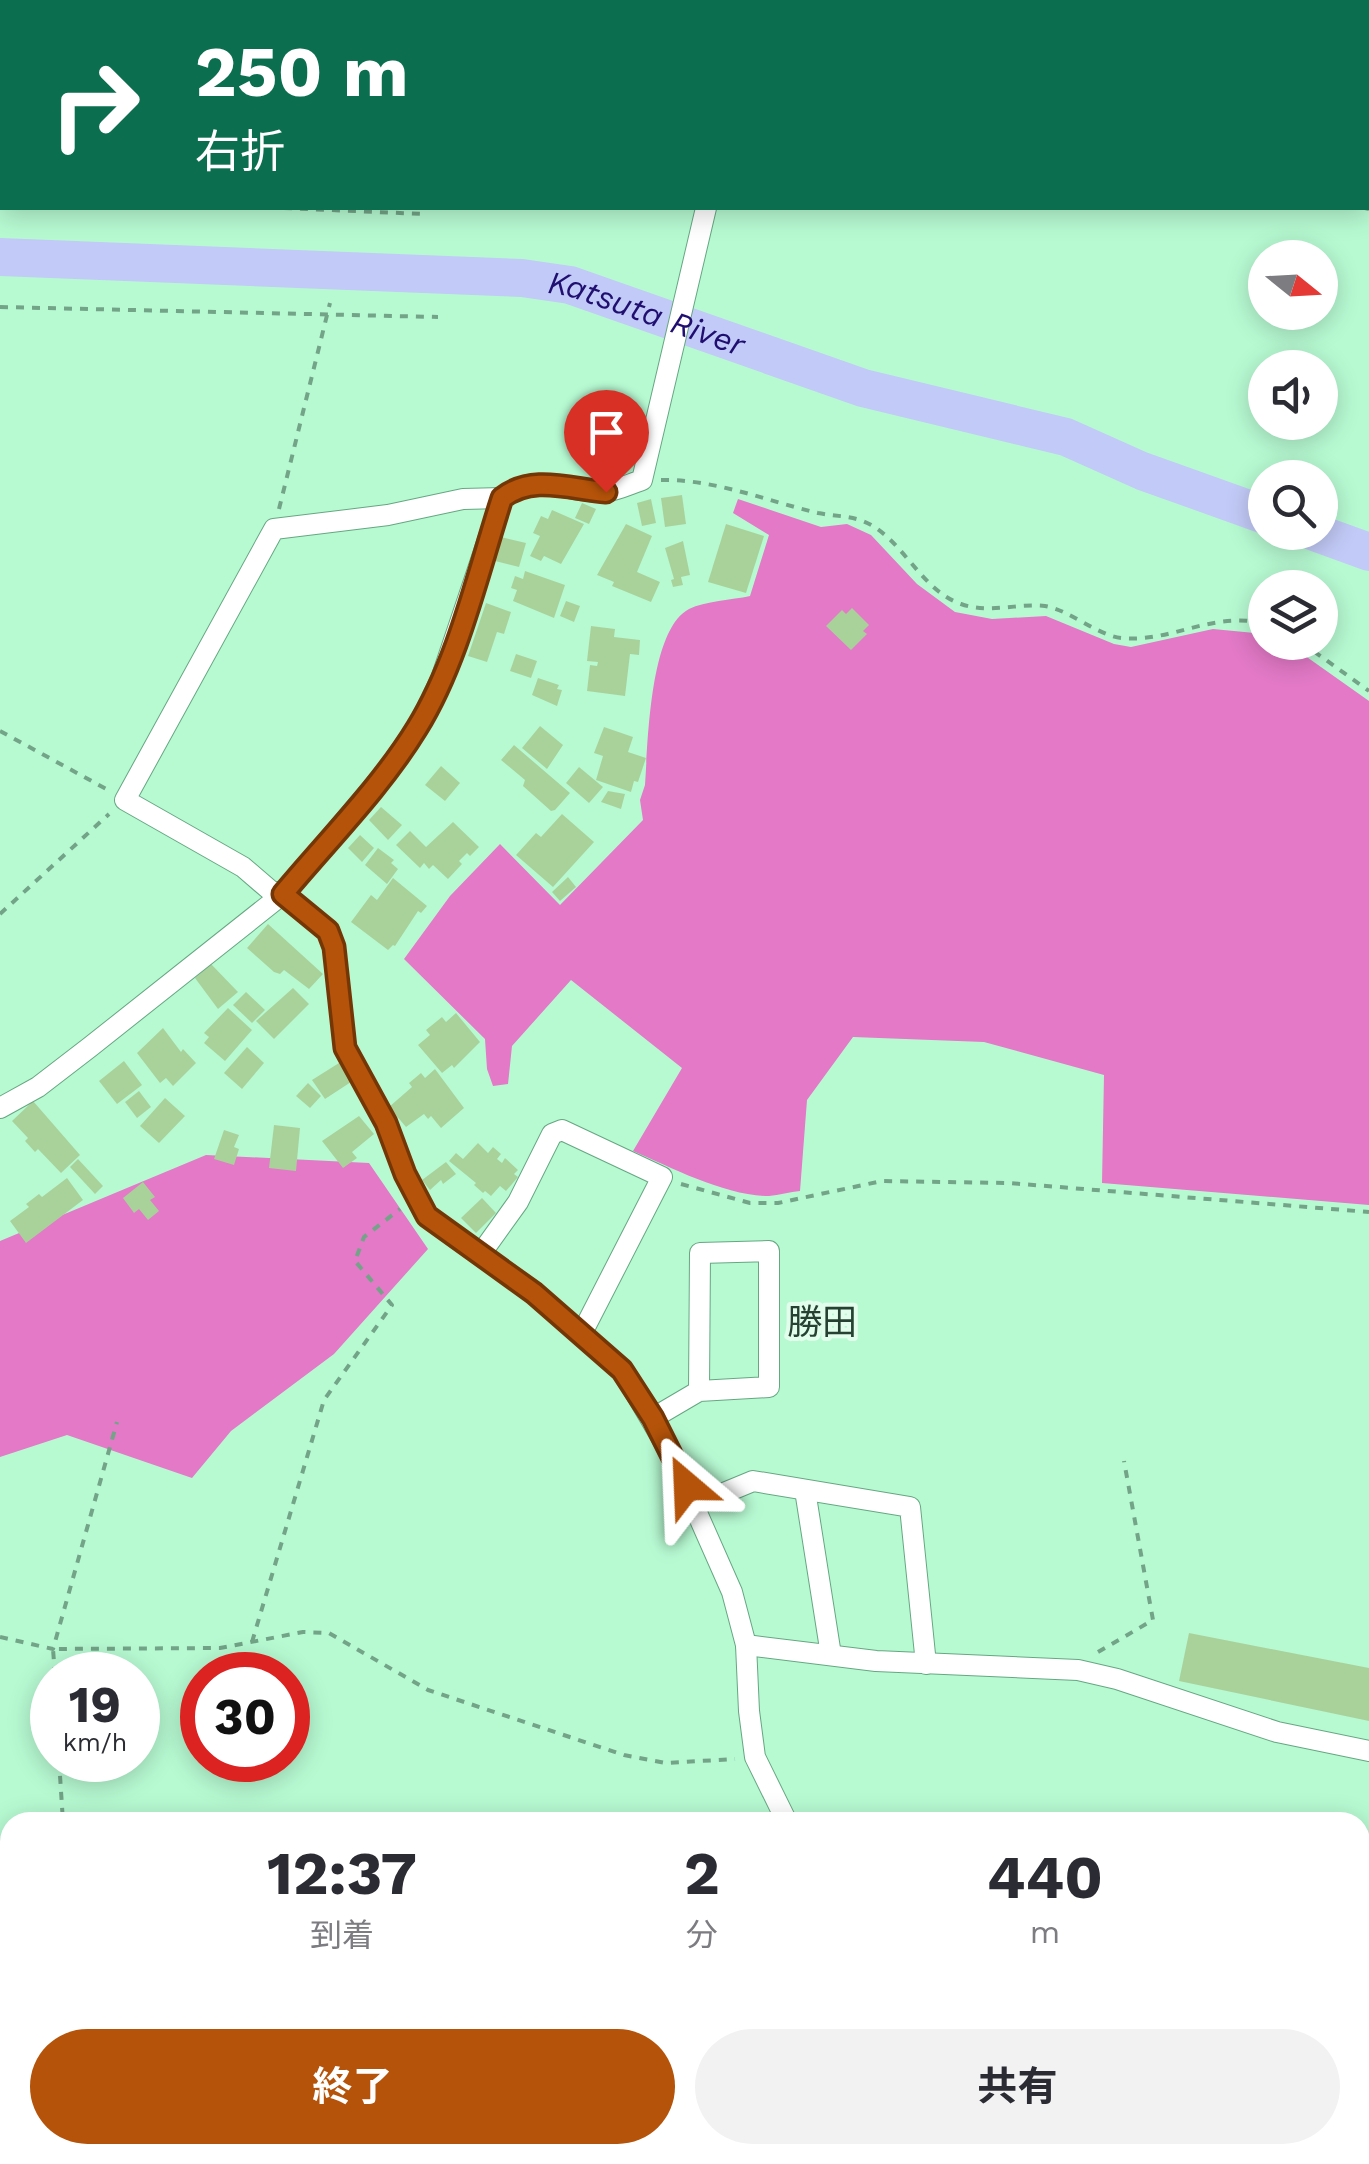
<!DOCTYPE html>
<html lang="ja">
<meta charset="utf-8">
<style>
body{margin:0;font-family:"Work Sans","Noto Sans JP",sans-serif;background:#f2f2f3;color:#2b2b33;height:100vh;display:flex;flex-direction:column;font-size:38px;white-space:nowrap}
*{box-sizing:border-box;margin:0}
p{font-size:32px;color:#7c7c81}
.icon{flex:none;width:55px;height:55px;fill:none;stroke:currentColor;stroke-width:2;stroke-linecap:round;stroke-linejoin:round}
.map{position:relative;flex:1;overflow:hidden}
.side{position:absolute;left:0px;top:1812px;width:1370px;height:352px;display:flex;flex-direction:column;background:#fff;border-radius:30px 30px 0 0;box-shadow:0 5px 25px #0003}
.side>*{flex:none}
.top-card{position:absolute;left:0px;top:0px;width:1370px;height:210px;box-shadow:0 5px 25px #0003;background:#0b6e4f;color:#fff;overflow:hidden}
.needle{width:65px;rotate:108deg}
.fabs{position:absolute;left:1248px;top:240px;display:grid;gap:20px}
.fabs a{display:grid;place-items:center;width:90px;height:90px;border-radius:50%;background:#fff;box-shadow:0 5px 25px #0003;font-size:50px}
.speed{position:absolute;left:30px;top:1652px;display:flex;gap:20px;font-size:50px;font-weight:700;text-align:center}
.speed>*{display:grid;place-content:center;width:130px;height:130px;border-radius:50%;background:#fff;box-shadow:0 5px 25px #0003;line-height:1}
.speed small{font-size:25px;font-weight:400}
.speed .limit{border:15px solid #d22;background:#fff;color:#111}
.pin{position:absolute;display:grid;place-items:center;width:85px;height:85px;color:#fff;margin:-102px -42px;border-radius:50% 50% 50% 0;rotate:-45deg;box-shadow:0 0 10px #0007}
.pin .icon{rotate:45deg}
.me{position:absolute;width:110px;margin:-55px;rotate:334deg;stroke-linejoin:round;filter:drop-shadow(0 0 8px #0008)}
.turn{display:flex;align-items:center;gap:35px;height:210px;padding:0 30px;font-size:45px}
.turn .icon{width:130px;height:130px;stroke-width:2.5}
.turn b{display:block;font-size:70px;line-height:85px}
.eta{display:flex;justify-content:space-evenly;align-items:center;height:170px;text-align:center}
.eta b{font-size:60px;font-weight:700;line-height:70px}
.button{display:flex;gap:20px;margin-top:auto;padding:20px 30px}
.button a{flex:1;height:115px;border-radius:60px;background:#b45309;color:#fff;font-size:40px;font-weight:700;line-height:115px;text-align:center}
.button a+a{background:#f2f2f3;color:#2b2b33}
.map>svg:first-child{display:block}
</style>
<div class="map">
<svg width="1369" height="2164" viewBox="0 0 1369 2164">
<rect width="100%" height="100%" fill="#b7fad2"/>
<g fill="#e379c7">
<path d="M738,499l83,28 26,-3 24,11 46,49 38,28 37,7 54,-3 68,28 17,3 82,-18 52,5v8l22,1 82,58v504l-267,-22 2,-108 -120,-33 -131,-5 -46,63 -7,91c-10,1 -21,4 -31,5 -43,0 -97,-28 -136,-45l49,-83 -111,-88 -59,66 -4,38 -15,2 -6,-17 -2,-30 -81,-80 46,-63 50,-52 60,61 83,-85 -3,-20 5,-15c3,-40 4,-155 44,-176 16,-8 43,-9 61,-13l19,-61 -36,-22z"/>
<polygon points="206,1155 369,1163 428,1249 334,1354 231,1431 192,1478 67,1435 0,1457 0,1241"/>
</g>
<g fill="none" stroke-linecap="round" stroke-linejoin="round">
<g stroke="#c2caf7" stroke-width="38">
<path id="s1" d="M0,257l522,21 48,7 293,103 203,49 76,34 123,44"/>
<polyline points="1314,532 1369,552"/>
</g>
</g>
<g fill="#a9d29b">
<polygon points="682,495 686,524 665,527 661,498"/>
<polygon points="651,499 656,523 642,526 637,503"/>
<polygon points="582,503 596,509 589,524 575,518"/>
<polygon points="552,510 584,524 561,564 544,556 541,561 530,556 540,536 533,533 541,516 548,519"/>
<polygon points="626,524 652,536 637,572 660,582 651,602 612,586 614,582 597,575"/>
<polygon points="726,524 764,536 746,593 708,582"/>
<polygon points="501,537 526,543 519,567 495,561"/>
<polygon points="683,541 690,575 681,577 683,585 673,587 671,580 674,579 665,548"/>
<polygon points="525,571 565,585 554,618 513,601 517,590 511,588 515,576 523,579"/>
<polygon points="566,601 580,606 574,622 560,616"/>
<polygon points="486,603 511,612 504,634 497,632 487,662 468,656"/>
<polygon points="852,608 869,625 863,631 867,634 851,650 826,626 842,610 846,614"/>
<polygon points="591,626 615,629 614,637 640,640 639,655 630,654 625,696 587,691 590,665 597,666 598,662 587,661"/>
<polygon points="516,654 537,661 531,678 510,671"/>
<polygon points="538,678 559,685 557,689 562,690 557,706 532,695"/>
<polygon points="540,726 563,745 547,769 522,748"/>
<polygon points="604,727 633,737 628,752 646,758 638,782 634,781 631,792 596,780 603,756 594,753"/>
<polygon points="514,745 570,793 555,810 551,811 523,786 525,780 501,760"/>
<polygon points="441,766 460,783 445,801 425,785"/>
<polygon points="579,767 603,787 589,803 566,783"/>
<polygon points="608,791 625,794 621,809 601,802"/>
<polygon points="381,807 402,825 388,840 369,820"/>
<polygon points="562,814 594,842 553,887 516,855 536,833 541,837"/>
<polygon points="453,822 479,847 470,856 467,853 459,861 462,864 448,879 433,865 429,869 424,863 420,868 396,845 410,831 426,847"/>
<polygon points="360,835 374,848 362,862 348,848"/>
<polygon points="378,848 394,860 391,863 398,869 387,884 365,865"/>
<polygon points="568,877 576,887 560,901 552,892"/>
<polygon points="393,878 427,906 421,913 418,911 395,946 393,945 388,950 351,922 371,895 377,900"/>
<polygon points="268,924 323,974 309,989 284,970 280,974 274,972 247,948"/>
<polygon points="211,964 238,992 218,1009 195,978"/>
<polygon points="293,988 309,1004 274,1039 256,1021"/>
<polygon points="246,992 265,1010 252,1023 233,1005"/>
<polygon points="228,1008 252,1030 225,1061 204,1043 209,1037 204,1033"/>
<polygon points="456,1013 480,1042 454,1068 452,1065 442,1073 418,1045 430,1035 426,1030 442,1017 446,1022"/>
<polygon points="163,1028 181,1052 183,1049 196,1063 173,1086 166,1078 160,1083 137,1053"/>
<polygon points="247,1047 264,1063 242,1089 224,1073"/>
<polygon points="124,1061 142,1085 117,1104 99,1081"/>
<polygon points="339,1063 351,1082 325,1099 312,1080"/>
<polygon points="435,1069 464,1108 441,1128 431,1116 428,1119 424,1114 406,1127 389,1107 412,1087 409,1083 421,1073 425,1078"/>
<polygon points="308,1083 321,1096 310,1108 296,1096"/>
<polygon points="139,1091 151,1107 137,1118 125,1102"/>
<polygon points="165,1098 185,1116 159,1143 140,1126"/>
<polygon points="33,1101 80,1155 61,1173 38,1149 35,1152 25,1141 28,1138 12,1121"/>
<polygon points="359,1116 374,1134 352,1152 357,1158 343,1168 322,1141"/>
<polygon points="274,1125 300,1128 296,1171 269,1168"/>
<polygon points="224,1130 239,1135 234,1147 239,1149 234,1165 214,1159"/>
<polygon points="478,1143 488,1153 493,1147 501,1154 497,1159 502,1163 505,1158 518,1170 514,1174 518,1177 506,1191 500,1186 491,1196 485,1191 483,1193 474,1185 476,1183 449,1161 456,1153 463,1159"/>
<polygon points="78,1159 103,1186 95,1194 70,1167"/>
<polygon points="446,1162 456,1174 443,1184 441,1180 430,1190 422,1180"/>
<polygon points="67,1178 83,1200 26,1243 10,1221 29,1207 26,1204 39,1194 42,1197"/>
<polygon points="143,1182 155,1197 150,1200 159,1211 148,1220 139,1209 134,1213 123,1198"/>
<polygon points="482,1198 496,1213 476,1233 461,1218"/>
<polygon points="1189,1633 1369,1668 1369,1721 1179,1681"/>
</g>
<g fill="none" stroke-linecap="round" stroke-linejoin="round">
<g stroke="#66a782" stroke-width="22">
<g id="street">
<polyline points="732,0 732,2"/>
<polyline points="502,498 463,499 388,515 274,529 125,800 243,867 271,891 283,894 328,931 334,947 345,1048 386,1123 405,1174 427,1216 534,1293 622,1370 671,1454 732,1592 746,1645 749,1711 755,1757 787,1822"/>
<path d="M0,1108l38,-21 52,-40 193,-153 106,-126 29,-42 23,-47 61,-181c34,-28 62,-5 101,-6 13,-1 27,-8 39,-12l64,-272"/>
<polyline points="480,1255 518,1202 552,1134 562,1130 662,1177 582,1333"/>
<polyline points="653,1418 699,1391 769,1387 769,1251 700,1253 699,1391"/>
<polyline points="805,1490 831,1655"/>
<polyline points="695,1505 753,1481 910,1507 926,1664"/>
<polyline points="746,1645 876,1661 1078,1670 1117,1679 1277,1732 1369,1751"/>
<polyline points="1360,1904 1369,1889"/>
<polyline points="1360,2031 1369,2026"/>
<polyline points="1360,2149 1369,2145"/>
<polyline points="913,2155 915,2164"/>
<polyline points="1262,2155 1266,2164"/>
<polyline points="1097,2164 1133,2155"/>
<polyline points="1324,2164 1345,2155"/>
</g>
</g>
<g stroke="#73a487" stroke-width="4" stroke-dasharray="8 8" stroke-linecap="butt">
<polyline points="578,0 583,2"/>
<polyline points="987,0 988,2"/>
<polyline points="400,2 401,0"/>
<polyline points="1265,2 1278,0"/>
<polyline points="0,202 2,202"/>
<polyline points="284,208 423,214"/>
<polyline points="1365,208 1369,209"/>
<polyline points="0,307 438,317"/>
<path d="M661,480c54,-1 106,21 157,33 21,4 39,2 58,15 31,21 48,63 85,76 27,10 56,-1 84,2 25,4 53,30 77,32 49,5 92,-28 143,-14"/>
<polyline points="279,509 330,303"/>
<polyline points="1301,642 1369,691"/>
<polyline points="0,731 110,791"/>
<polyline points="0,914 109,814"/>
<polyline points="681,1184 750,1203 778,1203 882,1181 1009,1183 1369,1212"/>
<polyline points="0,1637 53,1649 117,1422"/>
<polyline points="252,1642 324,1400 392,1305 355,1261 364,1237 400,1209"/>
<polyline points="1098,1652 1153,1620 1124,1461"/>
<polyline points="55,1675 53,1649 220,1648 303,1632 329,1633 428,1690 624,1755 666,1763 735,1759"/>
<polyline points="59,1760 63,1822"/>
<polyline points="0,1992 10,1991"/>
<polyline points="23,2164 28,2155"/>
</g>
<use href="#street" stroke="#fff" stroke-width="20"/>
</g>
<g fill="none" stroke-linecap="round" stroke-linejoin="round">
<g stroke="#753606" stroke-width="25">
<path id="route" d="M606,492c-36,-3 -74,-18 -104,6 -24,74 -44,164 -85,230 -36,59 -89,112 -134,166l45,37 6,16 11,101 41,75 19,51 22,42 107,77 88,77 31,48 34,68"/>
</g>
<use href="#route" stroke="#b45309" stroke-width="18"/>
</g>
<g text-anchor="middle" stroke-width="8" stroke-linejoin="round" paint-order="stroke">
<g font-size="32" font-style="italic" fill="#200f71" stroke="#e3fdec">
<text dy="11" stroke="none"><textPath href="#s1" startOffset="652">Katsuta River</textPath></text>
</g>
<g font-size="35" fill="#264131" stroke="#e3fdec">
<text x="822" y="1334">勝田</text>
</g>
</g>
</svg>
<div class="fabs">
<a><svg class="needle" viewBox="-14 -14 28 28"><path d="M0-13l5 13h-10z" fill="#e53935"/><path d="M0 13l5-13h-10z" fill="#7c7c81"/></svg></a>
<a><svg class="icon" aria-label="sound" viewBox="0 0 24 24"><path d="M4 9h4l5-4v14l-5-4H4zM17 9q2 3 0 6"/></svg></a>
<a><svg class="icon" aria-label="search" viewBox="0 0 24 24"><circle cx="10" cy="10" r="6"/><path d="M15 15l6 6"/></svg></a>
<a><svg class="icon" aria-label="layers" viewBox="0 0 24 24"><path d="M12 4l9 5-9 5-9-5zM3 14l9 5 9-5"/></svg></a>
</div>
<div class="speed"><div>19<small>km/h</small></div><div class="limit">30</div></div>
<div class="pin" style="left:606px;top:492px;background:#d93025"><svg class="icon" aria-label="arrive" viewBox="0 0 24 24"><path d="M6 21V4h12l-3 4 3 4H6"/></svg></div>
<svg class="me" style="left:687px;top:1486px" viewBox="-20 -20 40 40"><path d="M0-17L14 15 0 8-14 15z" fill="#b45309" stroke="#fff" stroke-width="4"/></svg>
<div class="top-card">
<div class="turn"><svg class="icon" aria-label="right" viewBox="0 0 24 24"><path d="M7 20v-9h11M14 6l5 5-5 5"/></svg><div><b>250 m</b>右折</div></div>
</div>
<section class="side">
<div class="eta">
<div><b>12:37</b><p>到着</p></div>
<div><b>2</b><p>分</p></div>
<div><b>440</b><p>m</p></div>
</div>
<div class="button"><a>終了</a><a>共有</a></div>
</section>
</div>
